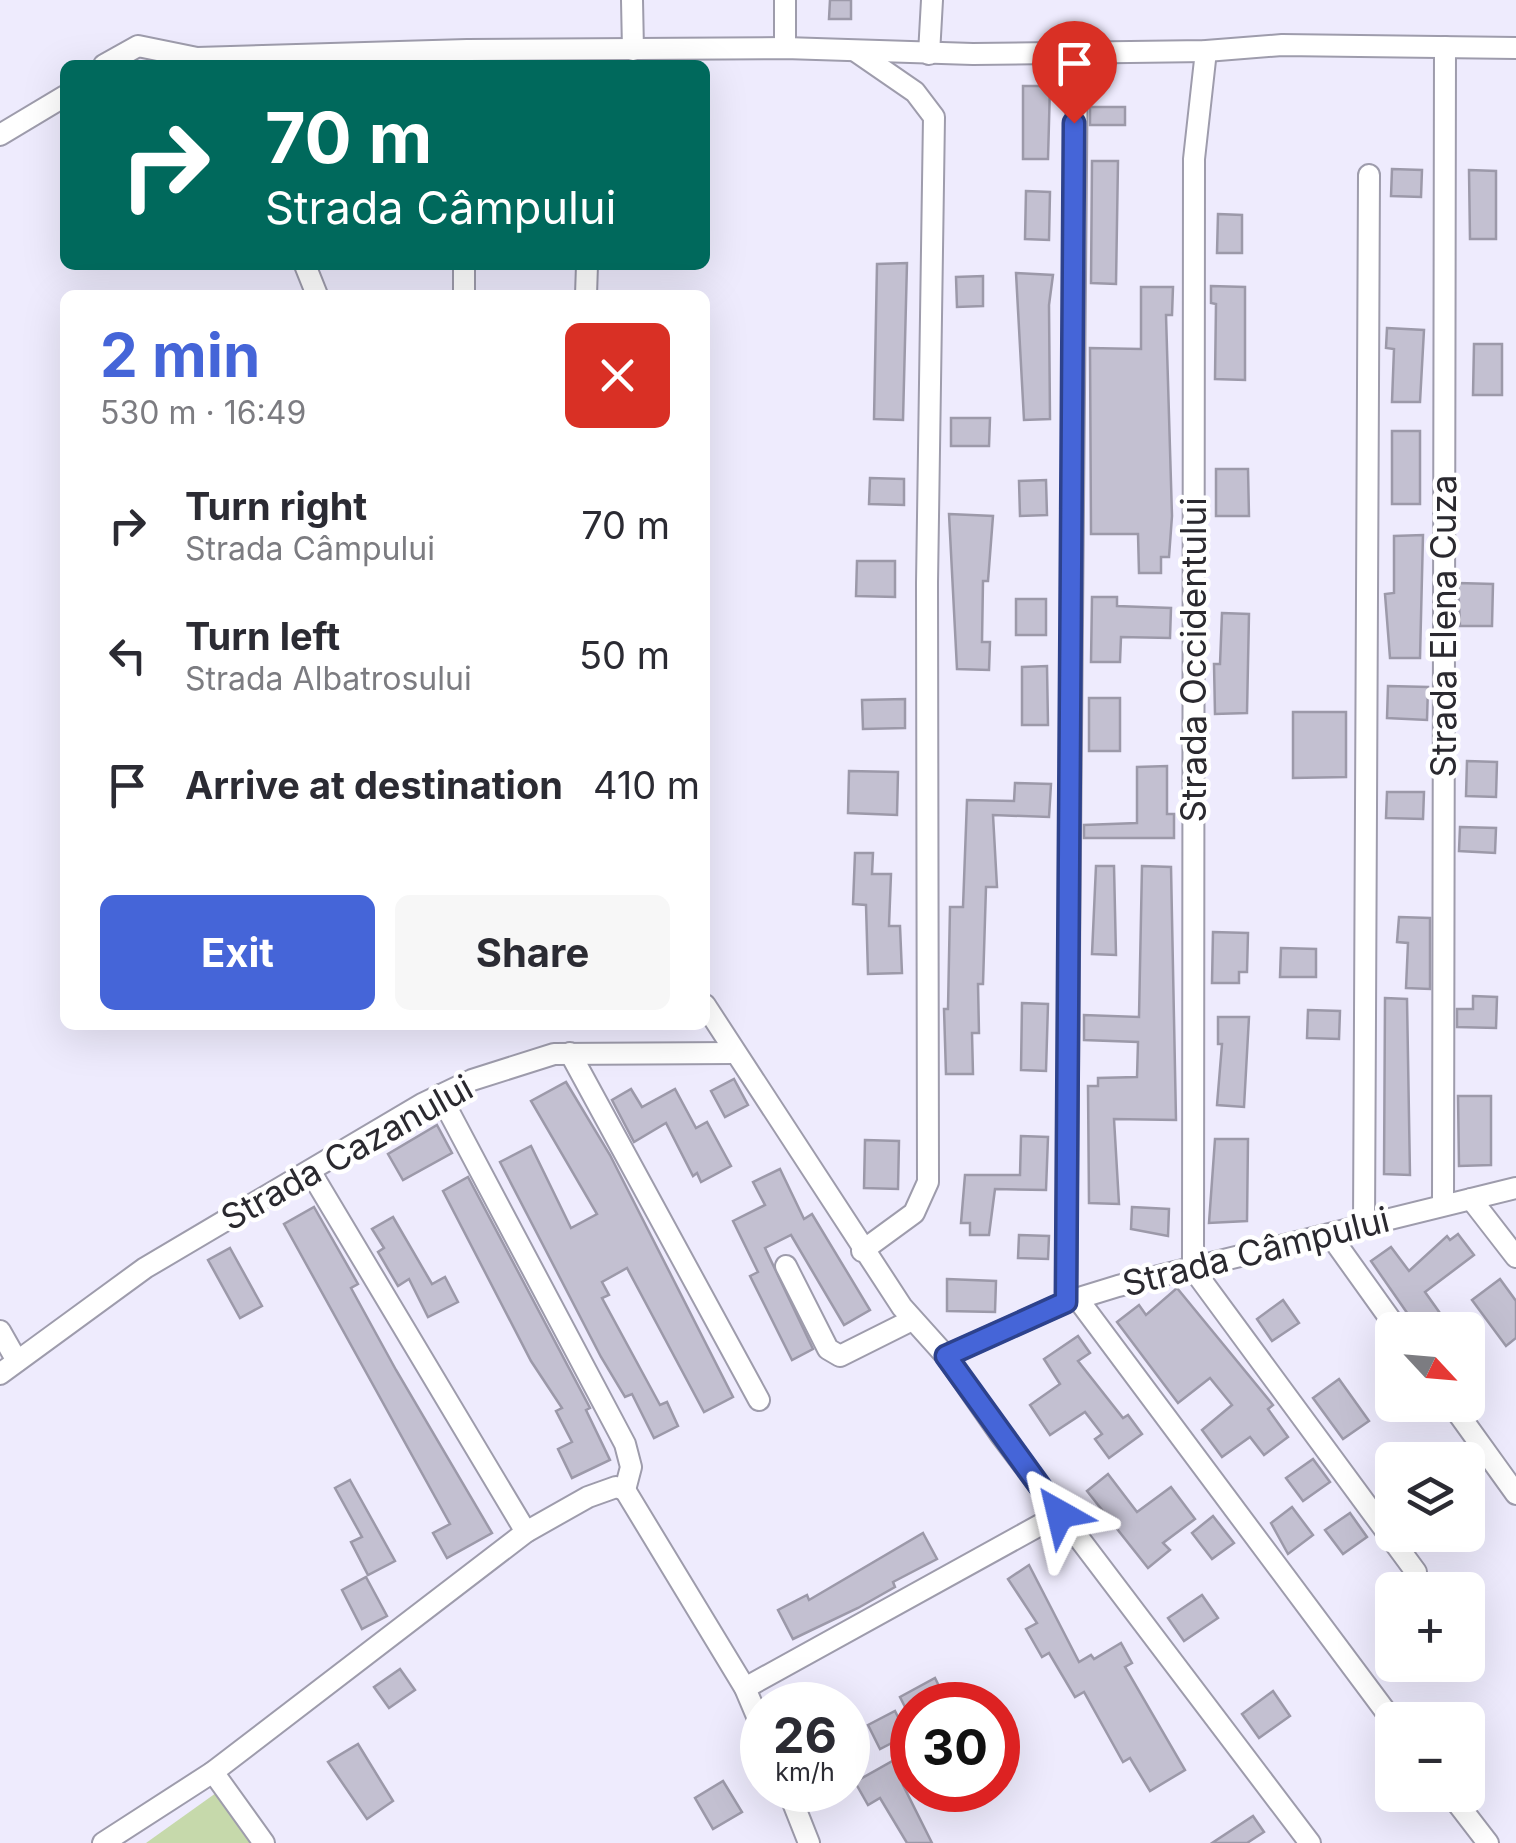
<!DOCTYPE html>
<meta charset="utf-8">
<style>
body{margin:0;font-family:Inter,sans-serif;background:#f7f7f7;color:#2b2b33;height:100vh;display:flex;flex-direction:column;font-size:38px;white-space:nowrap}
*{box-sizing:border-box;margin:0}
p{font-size:32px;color:#7c7c81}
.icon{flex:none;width:55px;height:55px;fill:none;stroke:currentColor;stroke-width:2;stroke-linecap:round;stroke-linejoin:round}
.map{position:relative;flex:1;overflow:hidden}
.drawer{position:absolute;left:60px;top:290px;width:650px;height:740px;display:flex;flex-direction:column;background:#fff;border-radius:15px;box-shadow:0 10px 40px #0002}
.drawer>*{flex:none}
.banner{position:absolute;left:60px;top:60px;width:650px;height:210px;border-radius:15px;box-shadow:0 10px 40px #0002;background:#00695c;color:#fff;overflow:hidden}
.needle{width:65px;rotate:116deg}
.controls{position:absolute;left:1375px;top:1312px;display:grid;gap:20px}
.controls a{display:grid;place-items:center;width:110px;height:110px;border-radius:15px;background:#fff;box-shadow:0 10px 40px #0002;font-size:50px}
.speed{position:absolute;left:740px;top:1682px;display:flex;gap:20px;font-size:50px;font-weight:700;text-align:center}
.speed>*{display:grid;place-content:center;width:130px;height:130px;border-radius:50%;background:#fff;box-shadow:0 10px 40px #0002;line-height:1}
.speed small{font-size:25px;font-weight:400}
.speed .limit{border:15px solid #d22;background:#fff;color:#111}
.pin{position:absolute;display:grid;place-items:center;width:85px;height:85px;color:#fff;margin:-102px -42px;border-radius:50% 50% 50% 0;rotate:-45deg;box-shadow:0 0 10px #0007}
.pin .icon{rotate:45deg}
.me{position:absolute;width:110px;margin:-55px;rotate:323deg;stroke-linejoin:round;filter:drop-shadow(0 0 8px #0008)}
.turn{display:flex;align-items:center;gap:35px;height:210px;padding:0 40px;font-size:45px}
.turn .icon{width:130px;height:130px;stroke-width:2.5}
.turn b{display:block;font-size:70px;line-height:85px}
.round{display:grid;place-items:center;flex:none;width:105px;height:105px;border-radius:15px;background:#f7f7f7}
.overview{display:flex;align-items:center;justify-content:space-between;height:170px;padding:0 40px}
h1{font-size:60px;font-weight:700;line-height:75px;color:#4565d8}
.action{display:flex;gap:20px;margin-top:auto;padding:20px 40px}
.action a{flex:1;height:115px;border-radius:15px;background:#4565d8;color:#fff;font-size:40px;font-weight:700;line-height:115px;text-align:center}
.action a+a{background:#f7f7f7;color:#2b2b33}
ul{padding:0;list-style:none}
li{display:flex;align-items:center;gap:30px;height:130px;padding:0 40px}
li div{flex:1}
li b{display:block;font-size:38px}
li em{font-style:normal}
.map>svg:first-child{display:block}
</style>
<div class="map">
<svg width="1516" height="1843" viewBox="0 0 1516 1843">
<rect width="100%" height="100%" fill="#eeebfd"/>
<polygon fill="#c6d9ab" points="216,1793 252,1843 146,1843"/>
<g fill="#c3c0d1" stroke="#9c99a9" stroke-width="2.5">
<polygon points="830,0 851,0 851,19 829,19"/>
<polygon points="1023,86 1050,86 1048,159 1023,159"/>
<rect x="1090" y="107" width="35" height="18"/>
<polygon points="1092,161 1118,161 1116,284 1091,283"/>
<polygon points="1392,169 1422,170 1421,197 1391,196"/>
<polygon points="1469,170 1496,171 1496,239 1470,239"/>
<polygon points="1026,191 1050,192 1049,240 1025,239"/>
<polygon points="1218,214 1242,215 1242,253 1217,253"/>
<polygon points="907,263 903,420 874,419 877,264"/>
<polygon points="1016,273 1053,275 1049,305 1050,419 1024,420"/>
<polygon points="983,276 983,306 957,307 956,277"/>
<polygon points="1211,286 1245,287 1245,380 1215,379 1216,304 1211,303"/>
<polygon points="1141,287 1173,287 1172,315 1166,315 1172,516 1169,557 1161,557 1161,573 1139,573 1138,534 1091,534 1090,348 1141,349"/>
<polygon points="1387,328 1424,330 1420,402 1392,402 1394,349 1386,348"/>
<polygon points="1474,344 1502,344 1502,395 1473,395"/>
<polygon points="951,418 990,418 989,446 951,446"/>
<rect x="1392" y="431" width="28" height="73"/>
<polygon points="1216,469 1248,469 1249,516 1216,516"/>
<polygon points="870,478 904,479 904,505 869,504"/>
<polygon points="1046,480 1047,515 1020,516 1019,481"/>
<polygon points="949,514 993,516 988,581 983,581 982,642 990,642 989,670 957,669"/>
<polygon points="1423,535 1420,658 1390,658 1385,594 1394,593 1394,536"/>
<polygon points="857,561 895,561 895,597 856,596"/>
<polygon points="1458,583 1493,584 1492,626 1460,626"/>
<polygon points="1092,597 1117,597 1117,606 1171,608 1170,638 1121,637 1120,662 1091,662"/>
<rect x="1016" y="599" width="30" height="36"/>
<polygon points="1222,613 1249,614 1247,713 1215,714 1214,664 1220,664"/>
<polygon points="1047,666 1048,725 1022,725 1022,667"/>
<polygon points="1388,686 1428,687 1427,720 1387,718"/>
<rect x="1089" y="698" width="31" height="53"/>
<polygon points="905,699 905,728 863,729 862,700"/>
<polygon points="1293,712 1346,712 1346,777 1293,778"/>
<polygon points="1467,761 1497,762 1496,797 1466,796"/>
<polygon points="1167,766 1167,814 1174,814 1174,838 1084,838 1084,825 1137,823 1137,767"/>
<polygon points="849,771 898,772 897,815 848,813"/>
<polygon points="1015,783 1051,784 1049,817 993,815 997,887 986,887 983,984 978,984 979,1033 972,1033 973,1074 946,1074 944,1009 948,1009 950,907 963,907 967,800 1014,801"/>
<polygon points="1387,792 1424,792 1423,819 1386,818"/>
<polygon points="1460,827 1496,828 1495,853 1459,851"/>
<polygon points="855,853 873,853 872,874 891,874 889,926 900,926 902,973 868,974 866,905 853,904"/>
<polygon points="1096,866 1114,866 1116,955 1092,954"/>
<polygon points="1142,866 1171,867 1176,1120 1114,1119 1119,1204 1089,1203 1088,1086 1098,1086 1098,1078 1137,1077 1138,1042 1084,1040 1084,1015 1139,1017"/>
<polygon points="1399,917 1430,918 1430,989 1406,988 1408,943 1397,942"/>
<polygon points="1213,932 1248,933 1247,972 1239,972 1239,983 1212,983"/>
<polygon points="1281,948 1316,949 1316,977 1280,977"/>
<polygon points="1473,996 1497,997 1496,1028 1457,1027 1457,1009 1473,1009"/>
<polygon points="1385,998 1407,999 1410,1175 1384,1174"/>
<polygon points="1022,1003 1048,1004 1046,1071 1021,1070"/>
<polygon points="1308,1010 1340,1011 1339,1039 1307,1038"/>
<polygon points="1218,1017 1249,1017 1244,1107 1217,1105 1222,1044 1218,1044"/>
<polygon points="734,1079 748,1105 725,1117 711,1091"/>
<polygon points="566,1082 610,1155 733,1397 704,1412 627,1268 602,1282 609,1295 602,1298 660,1405 667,1402 678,1426 654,1438 632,1394 625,1397 601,1357 500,1162 531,1146 571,1228 597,1214 531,1101"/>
<polygon points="631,1089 642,1107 675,1089 696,1128 707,1122 731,1166 701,1182 697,1173 693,1176 666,1123 634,1142 612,1100"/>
<polygon points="1458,1096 1491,1096 1491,1165 1459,1166"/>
<polygon points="437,1125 452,1153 403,1180 388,1154"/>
<polygon points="1021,1136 1048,1137 1046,1190 995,1189 989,1235 970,1235 970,1223 961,1223 965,1175 1020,1175"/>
<polygon points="1215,1139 1248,1139 1247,1221 1209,1223"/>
<polygon points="865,1140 899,1141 898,1189 864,1188"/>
<polygon points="780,1169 804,1219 812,1214 870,1310 844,1325 791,1235 765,1248 813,1349 792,1360 750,1276 758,1272 733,1221 765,1205 753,1182"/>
<polygon points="468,1177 590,1408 586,1410 610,1460 572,1478 558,1449 572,1442 556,1411 562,1408 531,1361 443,1191"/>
<polygon points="314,1207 358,1284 351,1288 396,1370 492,1533 447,1558 433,1533 450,1524 284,1224"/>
<polygon points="1132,1207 1169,1209 1168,1236 1131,1229"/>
<polygon points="393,1217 432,1284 445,1277 458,1302 428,1317 409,1279 398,1286 378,1252 384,1248 372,1229"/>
<polygon points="1458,1234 1474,1255 1425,1292 1442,1316 1419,1330 1371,1261 1391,1247 1409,1271 1447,1236 1450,1240"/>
<polygon points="1019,1235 1049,1236 1048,1259 1018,1258"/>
<polygon points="230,1248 262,1306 240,1318 208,1260"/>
<polygon points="947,1279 996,1281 995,1312 947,1311"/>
<polygon points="1500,1279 1516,1301 1516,1338 1506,1346 1472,1300"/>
<polygon points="1177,1288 1273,1405 1268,1409 1288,1437 1264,1455 1250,1437 1222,1457 1202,1430 1232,1405 1210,1378 1178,1403 1117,1322 1139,1305 1146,1315"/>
<polygon points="1283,1300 1299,1323 1272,1341 1257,1319"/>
<polygon points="1078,1336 1090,1353 1078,1361 1123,1418 1128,1415 1142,1434 1109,1458 1095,1439 1102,1434 1085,1412 1050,1435 1030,1405 1060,1384 1044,1359"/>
<polygon points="1339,1379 1369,1421 1343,1439 1313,1398"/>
<polygon points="1313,1459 1330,1482 1303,1501 1286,1478"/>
<polygon points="1108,1474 1137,1512 1171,1487 1195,1519 1163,1543 1170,1550 1148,1568 1087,1491"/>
<polygon points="350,1480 395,1561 368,1575 351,1542 362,1537 335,1488"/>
<polygon points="1292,1507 1313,1535 1288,1554 1271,1523"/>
<polygon points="1350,1513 1367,1537 1343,1554 1325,1530"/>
<polygon points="1213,1516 1234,1543 1212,1559 1192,1533"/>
<polygon points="923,1533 937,1559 893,1582 895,1587 858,1608 793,1639 778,1610 807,1595 809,1600"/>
<polygon points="1029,1565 1079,1662 1091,1655 1094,1659 1121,1643 1132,1663 1125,1667 1185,1770 1150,1791 1130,1758 1123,1762 1084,1692 1075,1697 1049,1653 1042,1657 1026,1629 1037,1623 1008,1579"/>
<polygon points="366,1577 387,1616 362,1629 342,1590"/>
<polygon points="1202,1595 1218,1618 1184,1641 1168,1618"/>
<polygon points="400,1669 415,1690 389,1708 374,1687"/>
<polygon points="935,1678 943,1694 935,1698 939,1705 912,1705 908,1713 900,1697"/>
<polygon points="1273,1691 1290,1716 1259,1738 1242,1714"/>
<polygon points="895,1711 907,1735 880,1749 868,1725"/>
<polygon points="358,1744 393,1801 367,1819 328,1762"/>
<polygon points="896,1759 909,1782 903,1785 932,1843 907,1843 880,1798 868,1805 855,1782"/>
<polygon points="723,1781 742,1812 713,1829 695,1798"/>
<polygon points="1253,1816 1264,1832 1247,1843 1212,1843"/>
</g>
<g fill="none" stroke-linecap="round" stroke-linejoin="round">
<g stroke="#9e9cac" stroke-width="24">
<g id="minor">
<polyline points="632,0 633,50"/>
<polyline points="785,48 785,0"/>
<polyline points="1206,51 1194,159 1193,1269 1416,1572"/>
<polyline points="857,52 915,92 934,117 927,583 928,1182 914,1213 862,1251"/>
<polyline points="929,54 932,0"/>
<polyline points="104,65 138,46 197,58 467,50 785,48 973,54 1206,51 1282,45 1516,48"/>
<polyline points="0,135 65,96"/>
<polyline points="305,265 317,295"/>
<polyline points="464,295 464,265"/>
<polyline points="586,295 587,265"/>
<polyline points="705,1005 902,1307 946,1356 1000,1434 1310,1843"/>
<polyline points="570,1053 759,1400"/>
<polyline points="440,1095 625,1444 631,1467 625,1490"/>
<polyline points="310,1171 526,1532"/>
<polyline points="1471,1199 1516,1257"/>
<polyline points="1443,1205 1445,47"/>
<polyline points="1364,1226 1369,175"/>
<polyline points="1330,1235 1398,1330"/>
<polyline points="786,1266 828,1349 840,1356 912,1320"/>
<polyline points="1077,1298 1392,1720"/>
<polyline points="1066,1302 1077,52"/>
<polyline points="0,1331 17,1361"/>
<polyline points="946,1356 1066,1302 1118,1286 1516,1188"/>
<polyline points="0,1374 145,1268 422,1104 472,1080 554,1054 735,1053"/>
<polyline points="1452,1405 1516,1494"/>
<polyline points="625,1490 745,1688 762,1728"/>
<polyline points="745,1688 1060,1514"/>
<polyline points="213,1772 264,1843"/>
<polyline points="788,1790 809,1843"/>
<polyline points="1451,1795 1488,1843"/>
<polyline points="103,1843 213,1772 526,1532 588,1497 616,1487 625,1490"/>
</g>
</g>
<use href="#minor" stroke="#fff" stroke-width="20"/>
</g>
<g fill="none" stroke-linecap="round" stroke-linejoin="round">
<g stroke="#2d428c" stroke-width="25">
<polyline id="route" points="1060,1514 946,1356 1066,1302 1074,123"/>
</g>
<use href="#route" stroke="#4565d8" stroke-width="18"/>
</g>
<g text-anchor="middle" stroke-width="9" stroke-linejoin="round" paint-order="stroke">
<g font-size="35" fill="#2a292f" stroke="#fff">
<text transform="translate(1444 626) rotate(-90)" y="12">Strada Elena Cuza</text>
<text transform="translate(1194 660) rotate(-90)" y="12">Strada Occidentului</text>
<text transform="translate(347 1153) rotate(-29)" y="12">Strada Cazanului</text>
<text transform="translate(1256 1252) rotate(-14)" y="12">Strada Câmpului</text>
</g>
</g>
</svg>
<div class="controls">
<a><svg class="needle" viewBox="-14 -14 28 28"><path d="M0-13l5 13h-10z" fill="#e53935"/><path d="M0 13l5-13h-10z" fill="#7c7c81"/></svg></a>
<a><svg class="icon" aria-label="layers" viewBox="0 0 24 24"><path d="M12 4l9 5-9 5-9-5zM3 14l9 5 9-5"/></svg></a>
<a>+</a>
<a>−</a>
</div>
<div class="speed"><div>26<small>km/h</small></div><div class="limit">30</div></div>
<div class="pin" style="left:1074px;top:123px;background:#d93025"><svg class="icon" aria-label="arrive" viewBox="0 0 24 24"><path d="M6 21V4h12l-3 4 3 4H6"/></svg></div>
<svg class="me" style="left:1060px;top:1514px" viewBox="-20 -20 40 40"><path d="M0-17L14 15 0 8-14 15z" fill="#4565d8" stroke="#fff" stroke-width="4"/></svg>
<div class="banner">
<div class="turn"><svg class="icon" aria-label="right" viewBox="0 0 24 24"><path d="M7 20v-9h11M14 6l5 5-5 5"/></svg><div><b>70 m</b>Strada Câmpului</div></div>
</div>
<section class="drawer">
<div class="overview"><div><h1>2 min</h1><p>530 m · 16:49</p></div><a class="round" style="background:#d93025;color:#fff"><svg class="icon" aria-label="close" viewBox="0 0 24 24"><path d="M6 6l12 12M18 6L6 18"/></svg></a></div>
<ul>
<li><svg class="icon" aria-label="right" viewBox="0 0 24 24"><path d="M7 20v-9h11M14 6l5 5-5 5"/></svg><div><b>Turn right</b><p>Strada Câmpului</p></div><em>70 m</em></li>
<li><svg class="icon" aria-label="left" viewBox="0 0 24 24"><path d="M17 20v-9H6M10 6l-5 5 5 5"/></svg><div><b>Turn left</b><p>Strada Albatrosului</p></div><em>50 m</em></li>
<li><svg class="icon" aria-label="arrive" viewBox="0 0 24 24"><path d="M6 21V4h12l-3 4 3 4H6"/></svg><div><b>Arrive at destination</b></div><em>410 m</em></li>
</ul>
<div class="action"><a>Exit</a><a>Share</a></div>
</section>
</div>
